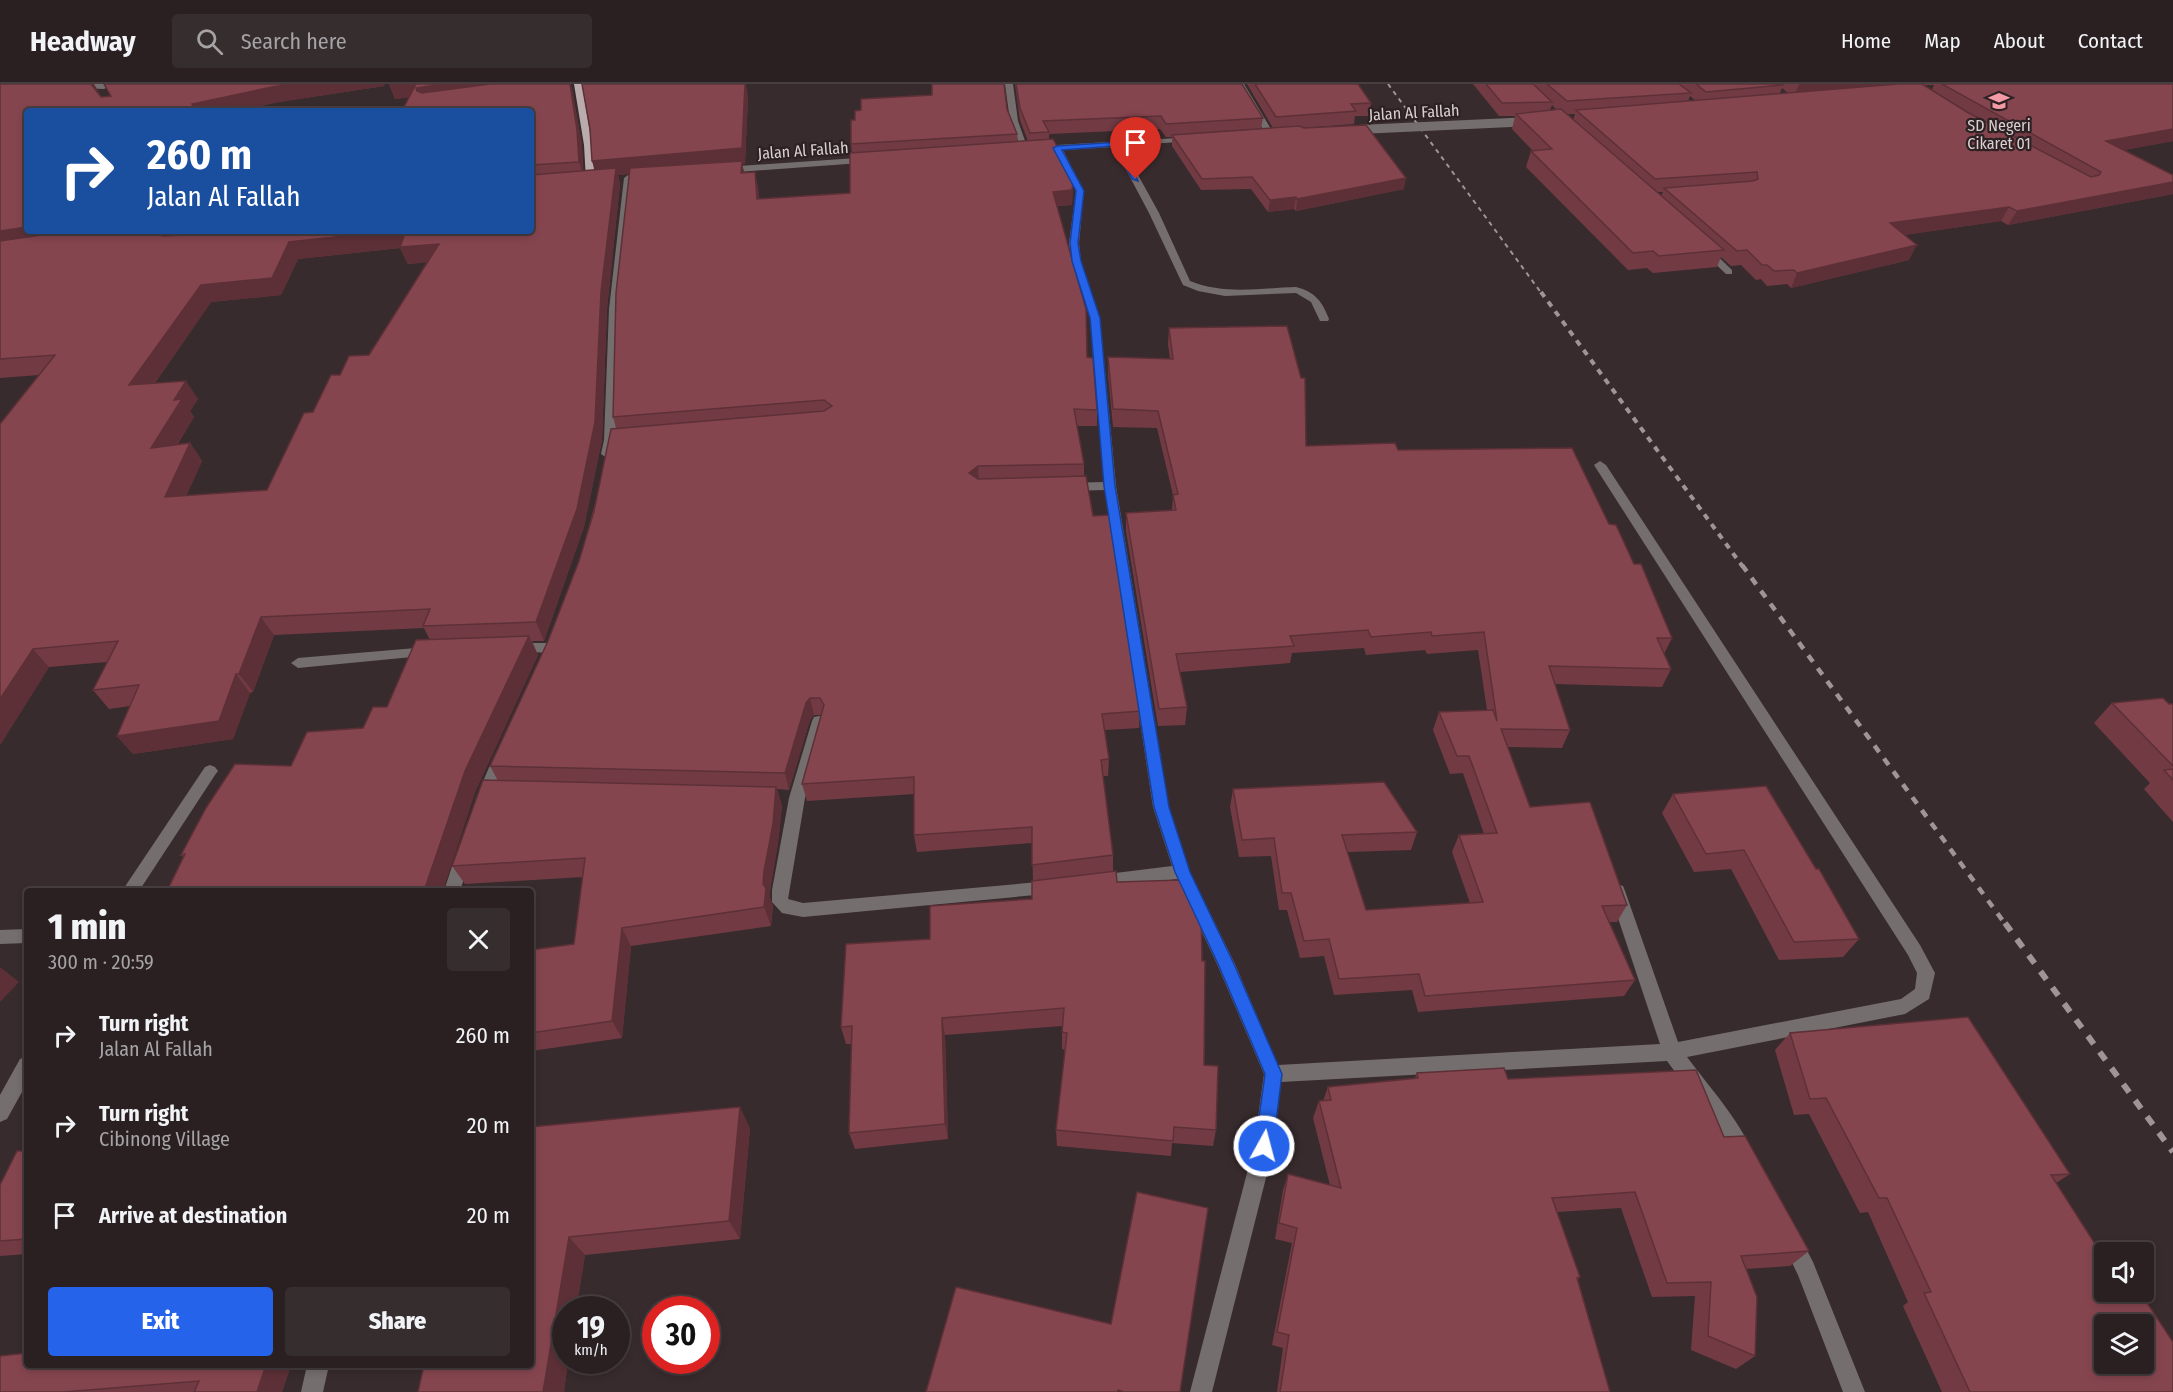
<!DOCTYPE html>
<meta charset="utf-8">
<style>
body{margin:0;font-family:"Fira Sans Condensed",sans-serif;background:#362d2f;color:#f1f3f6;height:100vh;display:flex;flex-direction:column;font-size:22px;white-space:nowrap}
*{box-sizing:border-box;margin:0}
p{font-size:20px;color:#a5a3a5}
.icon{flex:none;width:33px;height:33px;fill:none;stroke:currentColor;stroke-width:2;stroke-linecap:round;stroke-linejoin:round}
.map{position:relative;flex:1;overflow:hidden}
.details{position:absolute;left:24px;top:804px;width:510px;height:480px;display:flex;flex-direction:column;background:#2a2022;border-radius:6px;box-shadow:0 3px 9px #0003,0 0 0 2px #463e40}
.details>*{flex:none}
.guide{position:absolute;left:24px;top:24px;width:510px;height:126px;border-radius:6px;box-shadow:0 3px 9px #0003,0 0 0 2px #463e40;background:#1a4fa0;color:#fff;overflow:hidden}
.fabs{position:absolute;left:2094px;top:1158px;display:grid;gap:12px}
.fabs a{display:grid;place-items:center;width:60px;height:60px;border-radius:6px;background:#2a2022;box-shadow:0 3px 9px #0003,0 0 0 2px #463e40;font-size:30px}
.speed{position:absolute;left:552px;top:1212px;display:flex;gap:12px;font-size:30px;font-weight:700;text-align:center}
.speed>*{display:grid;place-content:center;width:78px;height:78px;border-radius:50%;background:#2a2022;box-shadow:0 3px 9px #0003,0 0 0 2px #463e40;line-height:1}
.speed small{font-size:15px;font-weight:400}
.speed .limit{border:9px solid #d22;background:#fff;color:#111}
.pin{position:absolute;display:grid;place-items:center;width:51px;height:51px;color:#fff;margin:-62px -26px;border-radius:50% 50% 50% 0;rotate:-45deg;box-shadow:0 0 6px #0007}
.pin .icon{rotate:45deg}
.me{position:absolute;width:66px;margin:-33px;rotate:7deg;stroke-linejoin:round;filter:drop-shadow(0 0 4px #0008)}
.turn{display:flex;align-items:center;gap:21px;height:126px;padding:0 24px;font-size:27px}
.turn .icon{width:78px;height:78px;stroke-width:2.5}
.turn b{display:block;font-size:42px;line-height:51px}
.round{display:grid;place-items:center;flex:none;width:63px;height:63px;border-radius:6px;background:#362d2f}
.head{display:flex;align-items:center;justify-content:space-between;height:102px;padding:0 24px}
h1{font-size:36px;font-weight:800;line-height:45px}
.primary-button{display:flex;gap:12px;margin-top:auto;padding:12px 24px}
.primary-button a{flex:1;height:69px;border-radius:6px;background:#2563eb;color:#fff;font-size:24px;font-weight:800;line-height:69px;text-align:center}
.primary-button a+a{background:#362d2f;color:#f1f3f6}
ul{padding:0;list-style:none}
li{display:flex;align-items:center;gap:18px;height:90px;padding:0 24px}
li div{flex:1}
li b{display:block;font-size:22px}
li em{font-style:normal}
header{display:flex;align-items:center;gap:36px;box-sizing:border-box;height:84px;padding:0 30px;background:#2a2022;border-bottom:2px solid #463e40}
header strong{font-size:28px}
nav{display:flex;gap:33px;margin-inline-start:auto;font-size:21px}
.search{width:420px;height:54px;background:#362d2f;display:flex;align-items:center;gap:15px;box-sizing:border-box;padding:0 21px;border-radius:6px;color:#a5a3a5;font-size:22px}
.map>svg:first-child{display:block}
</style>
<header>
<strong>Headway</strong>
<div class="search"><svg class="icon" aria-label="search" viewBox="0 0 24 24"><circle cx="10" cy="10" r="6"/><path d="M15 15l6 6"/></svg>Search here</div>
<nav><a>Home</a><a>Map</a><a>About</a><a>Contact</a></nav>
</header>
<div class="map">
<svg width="2173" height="1308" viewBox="0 0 2173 1308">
<rect width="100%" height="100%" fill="#382b2d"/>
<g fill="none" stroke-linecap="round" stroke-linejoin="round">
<g fill="#756e6f" fill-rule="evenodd">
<polygon points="74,0 113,0 104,5 75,4 71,2"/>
<polygon points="1005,0 1013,0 1018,37 1029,68 1022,66 1010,37"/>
<polygon points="1236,0 1244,0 1274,50 1273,52 1267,52"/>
<path d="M1195,53v4h-3l-70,5 37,67 31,68c34,14 70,7 106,6 19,5 26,14 33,32l-1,2h-8l-9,-19 -15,-9 -71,3 -27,-5 -15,-6 -34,-72 -35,-66 -51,3 21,41 -5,52 2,18 19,57 16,168 53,321 21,65 45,92 43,101 382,-21 -51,-153 2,-5 6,-2 6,2 2,5 53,151 223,-43 14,-10 2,-16 -9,-18 -314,-490 6,-4 6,4 314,480 15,28 -6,26 -24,15 -218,43c23,31 51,61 66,96l-3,7 -7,3 -7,-3 -15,-26 -54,-73 -386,21 -7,64 -62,246h-22l64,-246 10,-72 -47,-110 -40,-85 -78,10 -6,-2 -2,-5 2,-5 6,-2 73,-9 -19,-59 -48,-317 -37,1 -6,-4 6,-4 36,-1 -14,-164 -19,-57 -2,-18 7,-52 -22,-40 -10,-2 13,-4z"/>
<polygon points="871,73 874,74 874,78 725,89 721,86 725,83"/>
<polygon points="628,91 632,94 619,225 616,356 613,370 607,374 601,370 604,356 609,225 624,94"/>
<polygon points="1702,163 1708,163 1732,186 1732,190 1726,190 1702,167"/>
<polygon points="515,559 551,559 558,564 551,569 510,567 508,564 510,561"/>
<polygon points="428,563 433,565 435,568 433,571 298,584 291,579 298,574"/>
<polygon points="819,632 824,633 826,637 805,714 788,815 803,819 1051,797 1057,799 1059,804 1057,809 803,833 782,829 772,818 772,806 789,714 812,637 814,633"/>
<polygon points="502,666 507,668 510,672 491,716 489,720 477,720 475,716 494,672 497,668"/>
<polygon points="210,681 215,683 218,687 215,691 139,807 122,807 205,683"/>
<polygon points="464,763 470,765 472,770 460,807 444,807 456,770 458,765"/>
<polygon points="27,845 27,859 0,860 0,846"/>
<polygon points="27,972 27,999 7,1035 0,1038 0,1011 20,975"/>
<polygon points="1791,1146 1798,1149 1813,1178 1865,1308 1843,1308 1798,1191 1781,1156 1784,1149"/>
<polygon points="307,1281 329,1281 323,1308 301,1308"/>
</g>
<path fill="#baacad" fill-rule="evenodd" d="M574,0h8l10,61 3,37c-3,4 -14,5 -17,1l8,-3 -2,-35z"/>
<polyline stroke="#9f9496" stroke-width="2" stroke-dasharray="4.5 4.5" stroke-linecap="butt" points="1388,0 1542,210"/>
<polyline stroke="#9f9496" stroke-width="4" stroke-dasharray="6 6" stroke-linecap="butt" points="1541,208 1743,483"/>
<polyline stroke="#9f9496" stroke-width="4.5" stroke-dasharray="8 8" stroke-linecap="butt" points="1742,481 2006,841"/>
<polyline stroke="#9f9496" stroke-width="6" stroke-dasharray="10 10" stroke-linecap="butt" points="2005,839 2173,1068"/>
<polyline stroke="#756e6f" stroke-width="9" points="1348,46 1522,38"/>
</g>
<g fill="#723b44" fill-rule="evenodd">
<path d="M0,0h94l7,13 283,-11 -105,16 -42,9h-210v120h163l-3,4 344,-4v-120l-122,-14 -14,2 -6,-15 183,5 10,56 1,26 12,-1 -3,-9 156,-65 -3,68h-3l2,9 14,14 1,12 91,-6 2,-40 -1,-9 156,-35 10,25 1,8 10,-1 -8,-21 -5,-36h227l21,34 -2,11 12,-1 -26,-44h111l13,19 -2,13h-14l-1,8 -52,4 102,61 -108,22 -2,-2 -26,3 -17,-23 -50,1 -29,-44v-9h-6l-6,-8 -111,5v5l24,43 -1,23 -15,1 40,204v16h-20l7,38v12l56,235 -1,17 -34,2 4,29 -1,17h-5l10,79v16l4,11 87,183 12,65 -3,16 -41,-3 -1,13 -114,-10 -1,-16 9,-80 -3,-1v-23l-117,9 3,104 -93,10 -6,-16 3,-89h-6l-5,-17 89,-88 102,-40 1,-18 -1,-38 -115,9 -3,-17v-41l-107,7 -5,-17 19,-69h-7l-4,5 -21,70 -12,-1 5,17 -4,37 -8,47v8l3,8 -2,20 -140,20 -9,92 -91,13v-101l43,-6 9,-67 -118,7 -13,-18 46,-85 -8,-15 58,-125 31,-80 37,-133 -3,-11 16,-243 -11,1 2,9 -13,125 -5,131 -18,87 -40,114h-12l6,14 -62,135 -292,68 -3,-3 110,-89 72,-38 24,-21 43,-67 -6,-12 -150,7 -21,57 -3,1 -17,46 -100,15 -16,-18 13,-30 -21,3 -16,-19 14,-28 -58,5 -49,78 39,-370 -39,3zM400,164l8,16 19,-2 -58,93 -29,20 -27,37 -46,78 -81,6 16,-35 -12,-18 -13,2 17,-28 -4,-6 8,-12 -43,-16 56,-81 70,-7 17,-36z"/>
<path d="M1473,0h700v57l-49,9 49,25v19l-165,31 -7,-4 -97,14 5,25 -118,28 -4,-4 -20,2 -6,-7 -5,1 -15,-15 -10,1 -10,-9 -4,10 -64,6 -6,-5 -19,2 -102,-103 5,-16h2l-21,-22 3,-13h-16zM1925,1h9l-2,5zM1782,4l6,5h-8zM1690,12l5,4 -7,1zM1552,21l5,5h-7zM1568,30h7l-2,6zM1657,108h6l-2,4z"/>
<polygon points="1169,244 1306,362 1398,366 1609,440 1634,480 1672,554 1664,570 1671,585 1662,603 1555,600 1570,646 1562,664 1507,663 1530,723 1627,821 1617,838 1609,838 1635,896 1624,912 1418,928 1412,906 1334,911 1324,872 1300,874 1287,826 1279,826 1271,772 1239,773 1230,723 1233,705 1417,748 1411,766 1347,768 1366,826 1470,819 1452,768 1459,751 1484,750 1463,689 1450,690 1433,646 1439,628 1487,626 1478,566 1427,570 1425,566 1366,571 1364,564 1292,569 1290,579 1180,588 1187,623 1185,641 1158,642 1126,447 1126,429 1172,426 1173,411 1157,344 1113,343 1108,290 1108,273 1170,275 1168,260"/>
<polygon points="2112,619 2173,620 2173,738 2144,705 2150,699 2094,639"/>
<polygon points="1673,710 1859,855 1843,873 1779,876 1731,785 1694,788 1662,729"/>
<polygon points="1790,949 2070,1090 2056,1099 2173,1308 1942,1308 1903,1222 1908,1218 1868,1128 1860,1129 1809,1030 1794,1031 1775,966"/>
<polygon points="1417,989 1508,995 1724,1053 1809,1167 1790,1182 1746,1185 1755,1272 1736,1285 1691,1266 1695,1212 1652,1213 1621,1124 1557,1128 1580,1193 1578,1196 1610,1308 1277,1308 1283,1264 1272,1261 1292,1159 1275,1155 1283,1106 1288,1090 1330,1101 1313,1034 1319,1017 1323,1017 1328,1003 1415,994"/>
<polygon points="531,1043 750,1044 740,1155 585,1171 576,1226 566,1226 566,1276 568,1276 564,1308"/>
<polygon points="27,1063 27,1170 0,1172 0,1101"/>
<polygon points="27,1281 291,1281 282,1308 0,1308"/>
</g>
<g fill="#5d3037">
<polygon points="91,0 94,0 98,7 100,16"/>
<polygon points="292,0 385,0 384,2 279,18 237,27 195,27 192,20 272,3"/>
<polygon points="389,0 552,0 395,15"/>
<polygon points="570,0 571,0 572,5 582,61 584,94 579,78"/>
<polygon points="746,0 748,12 745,80 742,80 745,91 741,89 741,80 618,91 620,100 607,225 602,356 584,443 544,557 536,538 597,93 592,77"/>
<polygon points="1799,0 1912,0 1794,13"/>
<polygon points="2173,45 2173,57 2097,71 2106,57"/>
<polygon points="755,88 758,103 760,130 757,115"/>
<polygon points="1406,94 1404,105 1296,127 1297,115"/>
<polygon points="1073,98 1072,121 1054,122 1053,108"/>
<polygon points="2173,98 2173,110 2008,141 2017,127"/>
<polygon points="1296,113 1294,125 1268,128 1270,116"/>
<polygon points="2009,123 2001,137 1883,154 1890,139"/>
<polygon points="27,143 27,147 122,147 0,166 0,147"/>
<polygon points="167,147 190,147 172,169 163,152"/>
<polygon points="391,147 403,147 439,160 446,177 408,180 400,164 298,175 281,211 211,218 141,319 129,301 201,201 289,158"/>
<polygon points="1917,161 1909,176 1791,204 1797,189"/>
<polygon points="186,297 198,315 190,327 194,333 163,382 151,364 174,316"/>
<polygon points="190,359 202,377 177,432 165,413"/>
<polygon points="978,382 979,399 969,389"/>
<polygon points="261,533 274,551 253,608 239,590"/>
<polygon points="529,552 538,571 476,706 443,807 424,807 465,687"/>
<polygon points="33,565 49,583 0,661 0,615"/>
<polygon points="236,590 250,609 233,655 133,670 117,652"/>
<polygon points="810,614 814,631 810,636 789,706 785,689 806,619"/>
<polygon points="776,703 782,722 778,759 770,806 770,814 773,822 771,842 764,823 764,787"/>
<polygon points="622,844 631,862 622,954 612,937"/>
<polygon points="0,883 19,898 0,918"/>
<polygon points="942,934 945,951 948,1055 945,1040"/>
<polygon points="740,1023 750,1044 740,1155 729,1137"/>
<polygon points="569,1153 585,1171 576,1226 566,1226 566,1276 568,1276 564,1308 543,1308"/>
<polygon points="266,1281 291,1281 282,1308 257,1308"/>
</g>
<g fill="#85454f" stroke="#5d3037" stroke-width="1.5" fill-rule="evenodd">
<polygon points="0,0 91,0 101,13 111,12 104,0 292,0 272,3 192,20 195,27 27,27 27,143 0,147"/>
<polygon points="416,0 442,0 416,4 417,7 422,9 490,0 570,0 577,46 579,78 531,81 531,27 402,27"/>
<polygon points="582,0 745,0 742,64 592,77 590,45"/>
<polygon points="932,0 1004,0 1007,25 1017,50 851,60 851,36 855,36 855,27 861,26 861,15 932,11"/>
<polygon points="1016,0 1242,0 1263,34 1166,40 1161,32 1043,37 1049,48 1030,49 1020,24"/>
<polygon points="1255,0 1358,0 1371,19 1351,20 1356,27 1276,33"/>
<polygon points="1486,0 1533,0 1552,18 1502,19"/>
<polygon points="1547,0 1679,0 1691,9 1567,17"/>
<polygon points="1696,0 1782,0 1783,1 1706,8"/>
<polygon points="1898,0 1922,0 1967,28 2091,93 2099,91 2101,88 1942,0 2173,0 2173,45 2106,57 2173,91 2173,98 2017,127 2009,123 1890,139 1917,161 1797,189 1794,186 1774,187 1767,181 1762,181 1747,166 1737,167 1664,104 1753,97 1758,95 1757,88 1655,95 1576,26"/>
<polygon points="1561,25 1724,166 1659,172 1653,167 1633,169 1531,67 1552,65 1516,30"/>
<polygon points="1366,41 1406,94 1297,115 1296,113 1270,116 1252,93 1202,95 1172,51 1299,42 1304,44"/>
<polygon points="1053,55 1061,69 1073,98 1072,106 1053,108 1086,225 1087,273 1093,274 1097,326 1074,325 1084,380 978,382 969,389 978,395 1086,392 1093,432 1109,431 1140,627 1102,630 1109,675 1101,676 1113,771 1032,781 1032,743 914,751 914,693 802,700 824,621 820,614 810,614 806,619 785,689 490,682 548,557 579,477 594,427 611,345 824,327 832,322 824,316 613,333 616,209 630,84 742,77 741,89 755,88 757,115 850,109 850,69"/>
<polygon points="616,84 601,208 595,338 577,425 536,538 423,542 430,525 261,533 239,590 236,590 219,637 117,652 139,601 93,606 118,557 33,565 0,615 0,340 55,271 0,275 0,157 68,147 167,147 163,152 292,147 391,147 289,158 272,194 201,201 129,301 186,297 174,316 182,315 151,364 190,359 165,413 267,406 304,329 313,328 331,291 340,291 349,272 369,271 439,160 400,163 405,149 401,149 402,147 531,147 531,91"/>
<polygon points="1287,242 1301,294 1305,294 1306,362 1395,359 1398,366 1572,364 1609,440 1616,441 1634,480 1641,480 1672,554 1657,554 1671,585 1549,582 1570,646 1501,645 1530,723 1590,718 1627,821 1602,822 1635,896 1425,912 1419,890 1339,895 1329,855 1304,857 1291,809 1282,809 1274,754 1242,756 1233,705 1384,698 1417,748 1342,751 1366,826 1483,818 1459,751 1497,749 1469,672 1457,672 1439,628 1493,626 1497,637 1484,548 1432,552 1431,548 1371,553 1368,546 1290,552 1294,562 1176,570 1187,623 1159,625 1126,429 1176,426 1173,411 1178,410 1158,327 1113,325 1108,273 1173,275 1169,244"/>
<polygon points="529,552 465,687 424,807 167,807 185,770 181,771 206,724 235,680 291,682 307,648 363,644 373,623 387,623 416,556"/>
<polygon points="2163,614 2169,620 2173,620 2173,682 2112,619"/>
<polygon points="2173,685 2173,696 2164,686"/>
<polygon points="483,696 776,703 773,740 764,787 763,800 766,804 764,823 622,844 612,937 531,949 531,866 574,860 585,774 452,782"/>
<polygon points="1766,702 1816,785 1819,785 1859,855 1794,858 1744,766 1706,770 1673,710"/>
<polygon points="1116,787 1117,798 1183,796 1188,801 1201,828 1202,877 1205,877 1204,981 1218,982 1216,1046 1174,1043 1173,1057 1056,1046 1067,949 1062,948 1064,924 942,934 945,1040 849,1049 852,942 841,943 846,860 930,855 930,822 1032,815 1032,797"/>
<path d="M1968,933l102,157 -19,1 53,83v34h36l33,50v50h-203l-46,-99 7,-1 -44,-94h-8l-53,-100 -16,1 -20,-66zM2104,1240h40v40h-40z"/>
<polygon points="1504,984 1508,995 1696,986 1724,1053 1745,1052 1809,1167 1741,1172 1757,1213 1755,1272 1708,1252 1711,1198 1667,1199 1635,1108 1552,1114 1580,1193 1577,1194 1610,1308 1280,1308 1289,1251 1277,1248 1297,1144 1279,1139 1288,1090 1341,1104 1319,1017 1331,1016 1328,1003 1418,994 1417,989"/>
<polygon points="740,1023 729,1137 569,1153 543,1308 418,1308 424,1281 531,1281 531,1043"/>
<polygon points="27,1063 27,1155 0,1157 0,1101 17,1067 25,1067"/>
<polygon points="1137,1108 1208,1124 1180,1308 1124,1308 1118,1306 1118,1308 926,1308 956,1203 1111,1240"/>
<polygon points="27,1269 27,1281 266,1281 257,1308 194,1308 199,1297 63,1308 0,1308 0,1272"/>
</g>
<polygon fill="#2563eb" stroke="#184099" stroke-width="1.5" points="1120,58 1138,97 1132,95 1115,62 1062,66 1084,107 1078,159 1081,177 1100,234 1115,402 1169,723 1190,788 1234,880 1282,990 1273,1062 1270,1069 1264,1071 1258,1069 1255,1062 1265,990 1218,880 1175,788 1154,723 1104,402 1090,234 1072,177 1070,159 1076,107 1053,64 1057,62"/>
<defs>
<g id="school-bare" transform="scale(1.62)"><path d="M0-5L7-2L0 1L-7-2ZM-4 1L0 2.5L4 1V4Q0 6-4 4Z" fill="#f49aa6" stroke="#2e2123" stroke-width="2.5" paint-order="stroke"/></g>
</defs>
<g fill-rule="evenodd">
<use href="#school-bare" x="1999" y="17"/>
</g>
<g text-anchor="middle" stroke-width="4.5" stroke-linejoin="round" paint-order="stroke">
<g font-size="16" fill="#d9d0d1" stroke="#2e2123">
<text transform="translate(1414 28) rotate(-3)" y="6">Jalan Al Fallah</text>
<text transform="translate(803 66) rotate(-4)" y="6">Jalan Al Fallah</text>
</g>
<g font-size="16" fill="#d9d0d1" stroke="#2e2123">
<text x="1999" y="47">SD Negeri<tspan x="1999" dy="18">Cikaret 01</tspan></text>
</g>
</g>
</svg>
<div class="fabs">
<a><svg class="icon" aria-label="sound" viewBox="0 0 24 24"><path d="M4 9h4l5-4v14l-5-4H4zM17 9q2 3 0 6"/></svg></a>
<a><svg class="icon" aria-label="layers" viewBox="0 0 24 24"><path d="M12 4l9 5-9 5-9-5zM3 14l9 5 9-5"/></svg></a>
</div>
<div class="speed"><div>19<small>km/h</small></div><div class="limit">30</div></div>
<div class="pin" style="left:1136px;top:95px;background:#d93025"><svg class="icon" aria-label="arrive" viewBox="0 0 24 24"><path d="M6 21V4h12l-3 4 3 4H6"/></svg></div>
<svg class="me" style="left:1264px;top:1062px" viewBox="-20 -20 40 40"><circle r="17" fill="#2563eb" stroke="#fff" stroke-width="3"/><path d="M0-11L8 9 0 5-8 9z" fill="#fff"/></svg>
<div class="guide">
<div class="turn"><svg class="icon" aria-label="right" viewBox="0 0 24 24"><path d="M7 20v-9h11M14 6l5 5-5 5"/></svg><div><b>260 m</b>Jalan Al Fallah</div></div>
</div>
<section class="details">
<div class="head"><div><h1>1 min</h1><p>300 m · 20:59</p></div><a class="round"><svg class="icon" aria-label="close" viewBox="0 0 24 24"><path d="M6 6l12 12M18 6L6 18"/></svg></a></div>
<ul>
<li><svg class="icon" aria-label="right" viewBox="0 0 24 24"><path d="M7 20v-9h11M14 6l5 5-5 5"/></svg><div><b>Turn right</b><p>Jalan Al Fallah</p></div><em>260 m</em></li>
<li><svg class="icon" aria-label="right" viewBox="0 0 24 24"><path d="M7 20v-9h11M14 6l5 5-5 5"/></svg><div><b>Turn right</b><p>Cibinong Village</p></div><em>20 m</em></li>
<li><svg class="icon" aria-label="arrive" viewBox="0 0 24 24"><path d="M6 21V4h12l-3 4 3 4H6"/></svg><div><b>Arrive at destination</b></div><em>20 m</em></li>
</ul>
<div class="primary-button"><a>Exit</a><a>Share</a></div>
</section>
</div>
